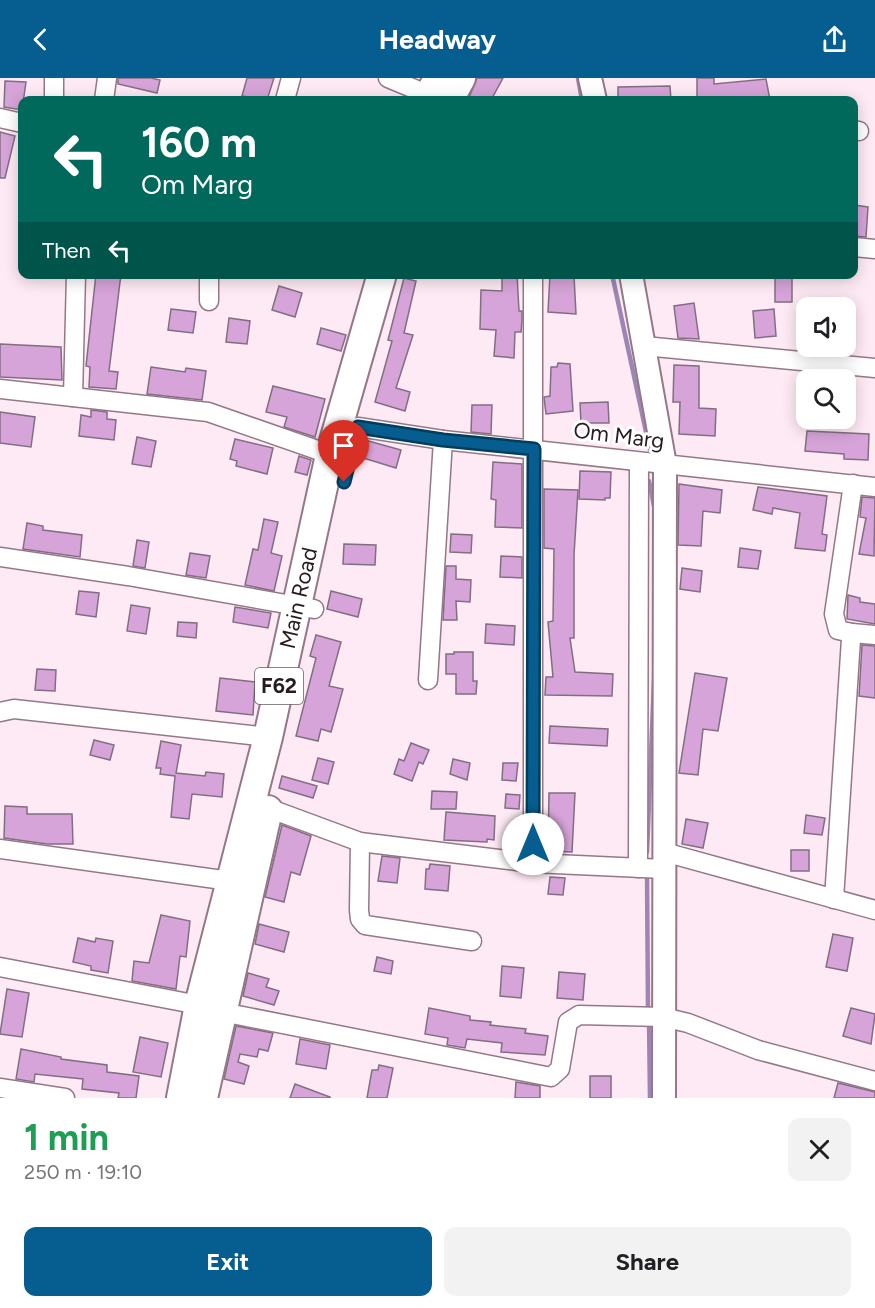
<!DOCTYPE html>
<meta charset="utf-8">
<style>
body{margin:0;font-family:Figtree,sans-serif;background:#f2f2f2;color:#202124;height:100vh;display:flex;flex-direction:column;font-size:22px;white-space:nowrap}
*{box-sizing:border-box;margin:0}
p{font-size:20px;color:#757577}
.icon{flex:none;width:33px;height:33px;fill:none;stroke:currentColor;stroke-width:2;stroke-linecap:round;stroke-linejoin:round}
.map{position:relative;height:1020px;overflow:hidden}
.side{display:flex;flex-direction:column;background:#fff;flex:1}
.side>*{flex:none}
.banner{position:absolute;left:18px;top:18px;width:840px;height:183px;border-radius:12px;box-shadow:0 3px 15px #0003;background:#00695c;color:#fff;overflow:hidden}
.fabs{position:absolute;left:796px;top:219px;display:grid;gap:12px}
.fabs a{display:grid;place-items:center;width:60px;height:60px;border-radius:12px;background:#fff;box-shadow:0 3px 15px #0003;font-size:30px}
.pin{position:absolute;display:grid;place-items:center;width:51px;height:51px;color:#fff;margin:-62px -26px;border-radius:50% 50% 50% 0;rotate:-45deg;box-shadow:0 0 6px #0007}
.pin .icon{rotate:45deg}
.me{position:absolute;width:66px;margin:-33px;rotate:0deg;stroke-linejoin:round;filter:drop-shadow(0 0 4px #0008)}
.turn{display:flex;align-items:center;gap:21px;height:126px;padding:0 24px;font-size:27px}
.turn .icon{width:78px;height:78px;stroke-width:2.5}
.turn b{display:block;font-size:42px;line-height:51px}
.then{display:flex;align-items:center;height:57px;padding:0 24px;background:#0003;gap:12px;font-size:22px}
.round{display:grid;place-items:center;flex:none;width:63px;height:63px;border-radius:12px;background:#f2f2f2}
.summary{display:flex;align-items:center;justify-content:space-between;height:102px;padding:0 24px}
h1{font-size:36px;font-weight:700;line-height:45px;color:#1e9e55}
.button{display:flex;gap:12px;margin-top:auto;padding:12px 24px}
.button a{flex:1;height:69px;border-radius:12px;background:#055e8f;color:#fff;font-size:24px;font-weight:700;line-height:69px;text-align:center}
.button a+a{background:#f2f2f2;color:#202124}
header{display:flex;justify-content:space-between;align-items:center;height:78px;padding:0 24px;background:#055e8f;color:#fff;font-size:27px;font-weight:700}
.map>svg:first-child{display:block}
</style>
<header><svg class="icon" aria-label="back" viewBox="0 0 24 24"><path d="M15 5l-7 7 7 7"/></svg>Headway<svg class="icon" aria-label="share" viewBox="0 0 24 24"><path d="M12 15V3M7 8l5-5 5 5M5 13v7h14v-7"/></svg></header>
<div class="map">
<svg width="875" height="1020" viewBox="0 0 875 1020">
<rect width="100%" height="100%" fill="#feeaf4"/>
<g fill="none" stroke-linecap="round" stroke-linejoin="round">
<g stroke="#9d86b3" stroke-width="4.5">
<polyline points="578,0 582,22"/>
<polyline points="612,196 651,377"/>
<polyline points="649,403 655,433"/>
<polyline points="647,774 654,603"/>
<polyline points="647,795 648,933"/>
<polyline points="649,942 650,1020"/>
</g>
</g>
<g fill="#d6a4d8" stroke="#826e83" stroke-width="1.5">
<polygon points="118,0 151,0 160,2 157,15 118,6"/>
<polygon points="247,0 274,0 267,22 242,18"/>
<polygon points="477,0 503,0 491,22 468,22"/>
<polygon points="697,0 714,0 714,6 766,1 770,22 697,22"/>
<polygon points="5,3 26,4 22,32 4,29"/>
<polygon points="670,8 671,22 618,22 618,9"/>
<polygon points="0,54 15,58 5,100 0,100"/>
<polygon points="854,127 868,129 866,159 854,158"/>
<polygon points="96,196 121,196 109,293 118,294 116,311 89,309 90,289 86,288"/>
<polygon points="502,196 517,196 519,233 522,233 522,242 521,254 515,254 514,280 494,278 496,252 480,251 481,212 502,213"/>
<polygon points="550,196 574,198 576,236 548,234"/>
<rect x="775" y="196" width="17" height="28"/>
<polygon points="404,200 416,203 404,255 413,257 396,310 410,314 405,333 375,324 392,263 388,262"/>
<polygon points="279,208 302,215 295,239 272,232"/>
<polygon points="694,225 699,261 678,260 674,228"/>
<polygon points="171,231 196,234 193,255 168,252"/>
<polygon points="774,231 776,258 755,260 753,233"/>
<polygon points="229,240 250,243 247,266 226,264"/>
<polygon points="321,250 346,257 341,273 317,266"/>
<polygon points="0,266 61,269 62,302 0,299"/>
<polygon points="558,285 570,286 573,333 546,336 544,319 550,318 551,289 557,289"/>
<polygon points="674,287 699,288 699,330 716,331 715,358 679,356 680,324 673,324"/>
<polygon points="151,289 185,294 186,290 206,293 202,322 147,316"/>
<polygon points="273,308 325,321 315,359 284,349 287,339 266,334"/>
<polygon points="608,324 609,345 581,345 580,325"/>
<polygon points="472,327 492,327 491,356 471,354"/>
<polygon points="91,332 107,334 107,341 116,342 114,362 79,358 81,337 91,339"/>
<polygon points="0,334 35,339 31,369 0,365"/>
<polygon points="807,353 869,356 868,382 844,381 844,376 805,373"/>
<polygon points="137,359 156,363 151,389 132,386"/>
<polygon points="235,361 273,370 267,396 236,388 237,383 230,381"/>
<polygon points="365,362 401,372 396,390 360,379"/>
<polygon points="299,378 311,382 307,397 295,394"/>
<polygon points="493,384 522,386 522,450 495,449 496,422 491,421"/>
<polygon points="580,393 611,394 610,420 605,420 605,422 579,421"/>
<polygon points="679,406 722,412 720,435 703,433 701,468 678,467"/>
<polygon points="758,409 827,418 822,456 827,457 825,473 795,470 800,435 773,430 772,436 753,432"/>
<polygon points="544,411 578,412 574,477 574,560 570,560 575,594 613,596 612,618 545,617 546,599 553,599 548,544 553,543 554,471 544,470"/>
<polygon points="862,419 875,420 874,478 859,476 866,440 860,439"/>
<polygon points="264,441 278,444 271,475 282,478 274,513 245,507 253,471 258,472"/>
<polygon points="27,445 43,448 43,452 82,457 80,479 23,471"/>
<polygon points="451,456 472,457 471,475 450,474"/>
<polygon points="137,462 149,464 145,490 133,488"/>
<polygon points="344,466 376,467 375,487 343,486"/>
<polygon points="740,470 761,473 758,491 738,489"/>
<polygon points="190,475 210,478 206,500 186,497"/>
<polygon points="501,478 522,479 522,500 500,499"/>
<polygon points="446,488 456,488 456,501 471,502 470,524 456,523 457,542 443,542"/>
<polygon points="682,490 702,493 700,514 680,511"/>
<polygon points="79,513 99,515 96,539 76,536"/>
<polygon points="331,513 362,521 358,539 327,531"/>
<polygon points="848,517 860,520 860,524 875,526 875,546 847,541"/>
<polygon points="131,527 150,530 146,556 127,553"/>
<polygon points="235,529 271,535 268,550 233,544"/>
<polygon points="178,544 197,545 196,560 177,558"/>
<polygon points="486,546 515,548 514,567 485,565"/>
<polygon points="316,557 341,564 329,608 343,611 331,654 321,651 318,663 296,658 316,580 310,578"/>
<polygon points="862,567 875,568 875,620 859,618"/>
<polygon points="454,574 473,574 473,603 477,603 476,616 456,616 456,596 446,596 446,576 454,576"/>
<polygon points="37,591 56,592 55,613 35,612"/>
<polygon points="695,595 727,600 718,653 703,651 698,697 679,695"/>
<polygon points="220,600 255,604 253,637 216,633"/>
<polygon points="550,648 608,651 607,668 549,665"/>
<polygon points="94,662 114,667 110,682 90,677"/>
<polygon points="161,663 181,667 176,695 205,698 206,694 224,696 222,719 192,716 189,741 171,739 175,698 160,696 161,690 156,690"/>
<polygon points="411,665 429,672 423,686 419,684 412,703 394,696 399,681 404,683"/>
<polygon points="318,680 334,684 328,706 312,702"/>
<polygon points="453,681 470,685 467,702 450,696"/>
<polygon points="503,685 518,685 516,703 502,702"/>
<polygon points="282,698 317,708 313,720 279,710"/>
<polygon points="432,713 457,714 456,731 431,731"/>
<polygon points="549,715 575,715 572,774 548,773"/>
<polygon points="506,716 520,717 519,731 505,730"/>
<polygon points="5,728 27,729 27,736 72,736 73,766 47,766 4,760"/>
<polygon points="446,734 495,738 494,762 487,761 487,764 444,762"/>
<polygon points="806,737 825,740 822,757 804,755"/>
<polygon points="686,741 708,745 703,770 682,766"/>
<polygon points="282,747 311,758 300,797 291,794 284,824 265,819"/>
<rect x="791" y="772" width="18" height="21"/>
<polygon points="382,778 400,780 397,805 378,803"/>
<polygon points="430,786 450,788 448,813 425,811 426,791 429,791"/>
<polygon points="550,799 565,800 563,817 548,816"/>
<polygon points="161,837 190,843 186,879 180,878 176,911 132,903 134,883 149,885"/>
<polygon points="259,846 289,854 284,874 255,866"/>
<polygon points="833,856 853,860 847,893 826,889"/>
<polygon points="78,860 95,864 96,860 113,863 108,895 91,892 91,888 73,884"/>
<polygon points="377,879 393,883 391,896 374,893"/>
<polygon points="502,888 524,890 521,920 500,918"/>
<polygon points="559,894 585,896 583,922 557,920"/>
<polygon points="248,895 269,901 266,909 279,913 274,927 243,918"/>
<polygon points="7,911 29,915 22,959 0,956"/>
<polygon points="429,930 470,938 470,942 491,944 490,947 526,951 525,955 548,958 545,977 501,974 502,965 467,961 465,970 447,967 448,960 425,956"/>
<polygon points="851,930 875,936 871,966 843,958"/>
<polygon points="236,948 273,955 268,973 259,971 257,979 240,976 238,984 249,988 244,1006 224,1001"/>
<polygon points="140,959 168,965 161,999 133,994"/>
<polygon points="300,961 330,967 326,991 296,986"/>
<polygon points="21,971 61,979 61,981 107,987 107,994 139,998 136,1020 118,1020 119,1015 82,1011 83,1001 35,996 34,1004 16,1001"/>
<polygon points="379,987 393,990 387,1020 367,1020 372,992 378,992"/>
<rect x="590" y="998" width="21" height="22"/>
<polygon points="516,1004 540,1008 540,1020 515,1020"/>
<polygon points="838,1005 875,1014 875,1020 834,1020"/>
<polygon points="295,1006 330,1019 330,1020 290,1020"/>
</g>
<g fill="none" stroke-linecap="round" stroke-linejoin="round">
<g stroke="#957887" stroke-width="21">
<g id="minor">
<polyline points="388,0 429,17"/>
<polyline points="54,22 54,0"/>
<polyline points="104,22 107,0"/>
<polyline points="285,22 291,0"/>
<polyline points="0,40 22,45"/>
<polyline points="854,52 859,53"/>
<polyline points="854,169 875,171"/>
<polyline points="209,223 209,196"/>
<polyline points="644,268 875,290"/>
<polyline points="0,311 208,334 349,383"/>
<polyline points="73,319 76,196"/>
<polyline points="358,349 443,362 875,409"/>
<polyline points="0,479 128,498 314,531"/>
<polyline points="852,555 838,552 834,536 853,406"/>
<polyline points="428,602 443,362"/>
<polyline points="0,634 14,631 268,659"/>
<polyline points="268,730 360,764 533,785 533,196"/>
<polyline points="360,764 359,832 360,841 365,847 472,863"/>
<polyline points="0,771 230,803"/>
<polyline points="664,774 875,832"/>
<polyline points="533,785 664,791"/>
<polyline points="638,790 639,384"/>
<polyline points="834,821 851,561 852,555 875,557"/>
<polyline points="0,889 199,927"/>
<polyline points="222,934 551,999 560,991 568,944 579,937 663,939 688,945 758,972 875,1003"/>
<polyline points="0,1010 65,1020"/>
</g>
</g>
<g stroke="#957887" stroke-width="26">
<g id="tertiary">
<polyline points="590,0 595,22"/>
<polyline points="631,196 665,387 664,1020"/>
</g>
</g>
<g stroke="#957887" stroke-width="32">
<g id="primary">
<polyline points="427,22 438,0"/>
<polyline points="449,22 461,0"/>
<polyline points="181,1020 199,927 268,659 330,377 382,196"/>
<polyline points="203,1020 268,732"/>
</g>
</g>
<use href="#minor" stroke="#fff" stroke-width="18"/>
<use href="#tertiary" stroke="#fff" stroke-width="22"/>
<use href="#primary" stroke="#fff" stroke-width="28"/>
</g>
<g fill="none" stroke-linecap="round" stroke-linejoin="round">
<g stroke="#033d5d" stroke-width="15">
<polyline id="route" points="344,404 358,349 443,362 534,371 533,766"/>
</g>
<use href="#route" stroke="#055e8f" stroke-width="10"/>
</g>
<g text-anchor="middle" stroke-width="6" stroke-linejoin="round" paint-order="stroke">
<rect fill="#fefefe" stroke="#685f63" stroke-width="1.5" x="255" y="590" width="48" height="36" rx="4.5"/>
<g font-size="21" font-weight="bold" fill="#271b21">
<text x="279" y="615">F62</text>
</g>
<g font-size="22" fill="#271b21" stroke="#fefefe">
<text transform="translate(619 357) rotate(7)" y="8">Om Marg</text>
<text transform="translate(298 520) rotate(-77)" y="8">Main Road</text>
</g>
</g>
</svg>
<div class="fabs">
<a><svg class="icon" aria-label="sound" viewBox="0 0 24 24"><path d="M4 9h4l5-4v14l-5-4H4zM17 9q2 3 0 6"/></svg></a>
<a><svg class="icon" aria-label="search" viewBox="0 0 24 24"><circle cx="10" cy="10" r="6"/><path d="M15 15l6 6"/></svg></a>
</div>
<div class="pin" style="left:344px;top:404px;background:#d93025"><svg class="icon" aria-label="arrive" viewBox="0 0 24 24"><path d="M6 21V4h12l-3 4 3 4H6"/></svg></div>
<svg class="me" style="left:533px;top:766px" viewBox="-20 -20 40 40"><circle r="19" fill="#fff"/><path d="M0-13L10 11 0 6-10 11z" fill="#055e8f"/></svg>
<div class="banner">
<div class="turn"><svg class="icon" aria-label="left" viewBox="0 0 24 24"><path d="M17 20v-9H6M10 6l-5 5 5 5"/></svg><div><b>160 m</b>Om Marg</div></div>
<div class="then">Then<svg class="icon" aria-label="left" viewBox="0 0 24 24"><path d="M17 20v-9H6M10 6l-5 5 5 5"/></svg></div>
</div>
</div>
<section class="side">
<div class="summary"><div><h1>1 min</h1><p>250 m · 19:10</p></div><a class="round"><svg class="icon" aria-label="close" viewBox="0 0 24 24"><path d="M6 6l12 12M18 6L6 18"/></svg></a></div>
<div class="button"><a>Exit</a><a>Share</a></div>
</section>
